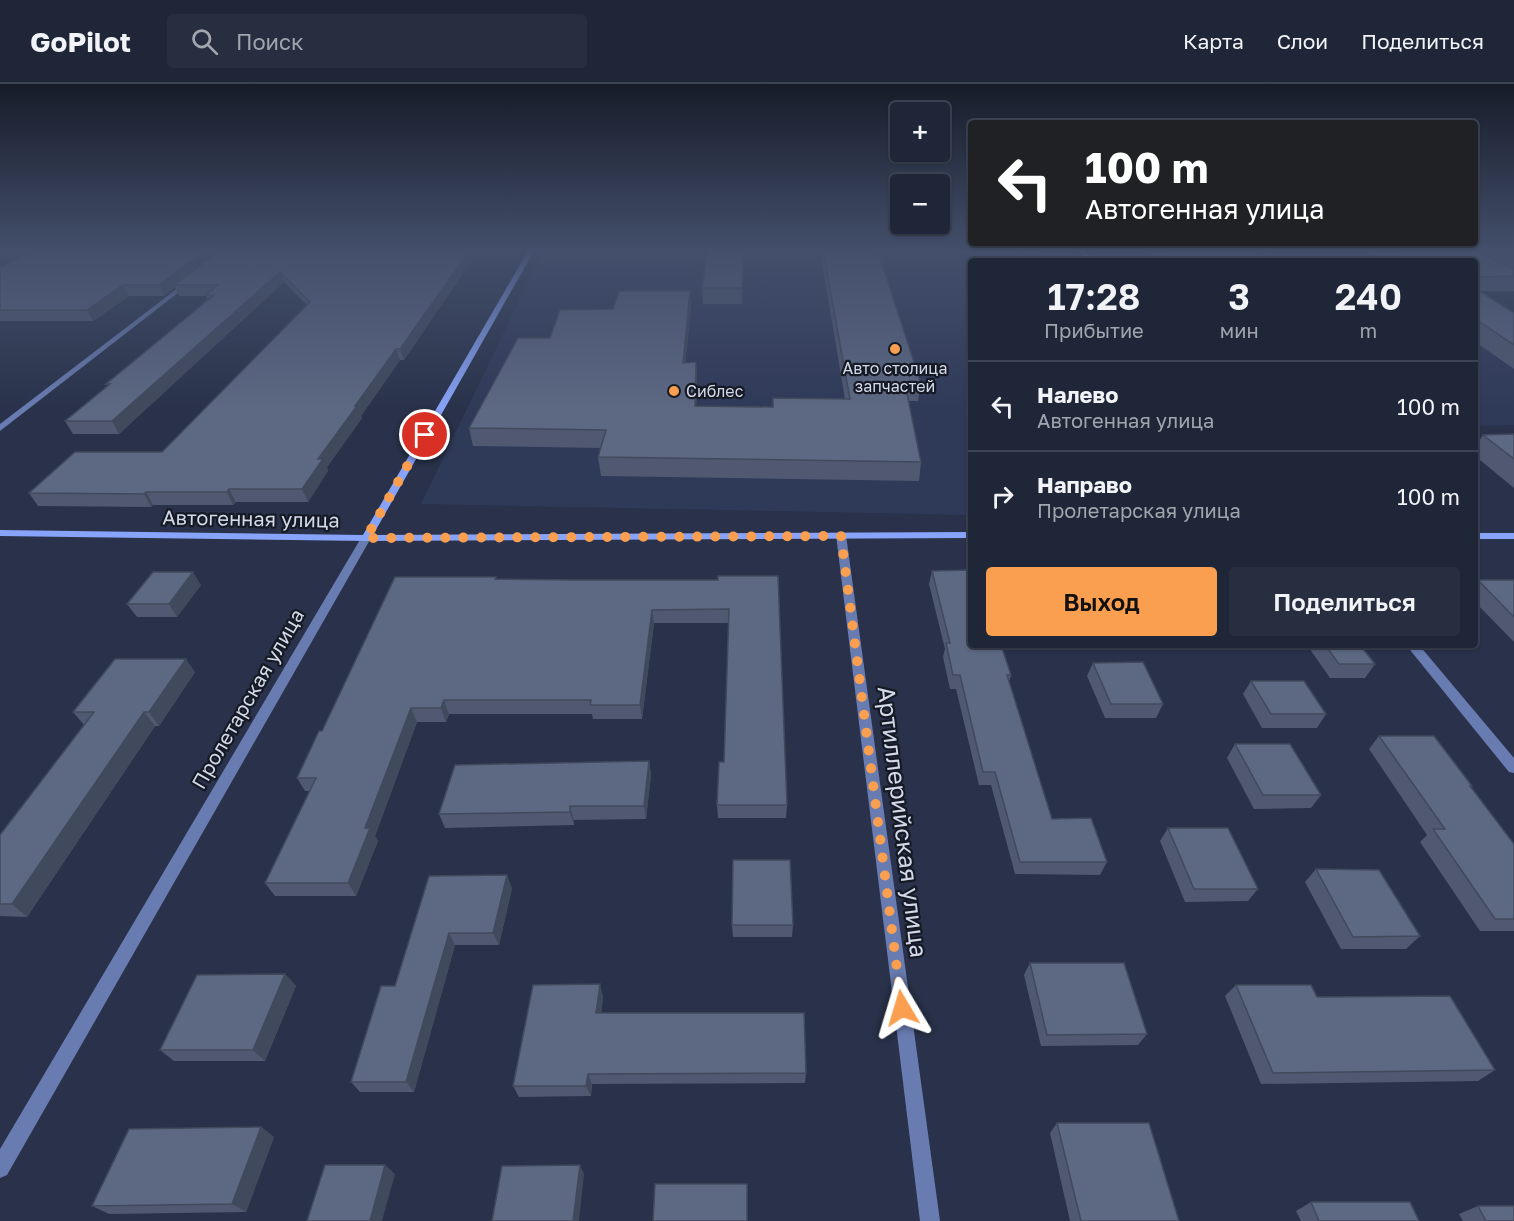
<!DOCTYPE html>
<html lang="ru">
<meta charset="utf-8">
<style>
body{margin:0;font-family:"Golos Text",sans-serif;background:#272e40;color:#f1f3f6;height:100vh;display:flex;flex-direction:column;font-size:22px;white-space:nowrap}
*{box-sizing:border-box;margin:0}
p{font-size:20px;color:#a1a5ae}
.icon{flex:none;width:33px;height:33px;fill:none;stroke:currentColor;stroke-width:2;stroke-linecap:round;stroke-linejoin:round}
.map{position:relative;flex:1;overflow:hidden}
.details{position:absolute;left:968px;top:174px;width:510px;height:390px;display:flex;flex-direction:column;background:#1f2638;border-radius:6px;box-shadow:0 2px 4px #0004,0 0 0 2px #3c4353}
.details>*{flex:none}
.guide{position:absolute;left:968px;top:36px;width:510px;height:126px;border-radius:6px;box-shadow:0 2px 4px #0004,0 0 0 2px #3c4353;background:#202124;color:#fff;overflow:hidden}
.tools{position:absolute;left:890px;top:18px;display:grid;gap:12px}
.tools a{display:grid;place-items:center;width:60px;height:60px;border-radius:6px;background:#1f2638;box-shadow:0 2px 4px #0004,0 0 0 2px #3c4353;font-size:30px}
.pin{position:absolute;display:grid;place-items:center;width:51px;height:51px;color:#fff;margin:-26px;border:3px solid #fff;border-radius:50%;box-shadow:0 2px 6px #0007}
.me{position:absolute;width:66px;margin:-33px;rotate:353deg;stroke-linejoin:round;filter:drop-shadow(0 0 4px #0008)}
.turn{display:flex;align-items:center;gap:21px;height:126px;padding:0 18px;font-size:27px}
.turn .icon{width:78px;height:78px;stroke-width:2.5}
.turn b{display:block;font-size:42px;line-height:51px}
.eta{display:flex;justify-content:space-evenly;align-items:center;height:102px;text-align:center}
.eta b{font-size:36px;font-weight:600;line-height:42px}
.cta{display:flex;gap:12px;margin-top:auto;padding:12px 18px}
.cta a{flex:1;height:69px;border-radius:6px;background:#fa9f4f;color:#111;font-size:24px;font-weight:600;line-height:69px;text-align:center}
.cta a+a{background:#272e40;color:#f1f3f6}
ul{padding:0;list-style:none}
li{display:flex;align-items:center;gap:18px;height:90px;padding:0 18px;border-top:2px solid #3c4353}
li div{flex:1}
li b{display:block;font-size:22px}
li em{font-style:normal}
header{display:flex;align-items:center;gap:36px;box-sizing:border-box;height:84px;padding:0 30px;background:#1f2638;border-bottom:2px solid #3c4353}
header strong{font-size:28px}
nav{display:flex;gap:33px;margin-inline-start:auto;font-size:21px}
.search{width:420px;height:54px;background:#272e40;display:flex;align-items:center;gap:15px;box-sizing:border-box;padding:0 21px;border-radius:6px;color:#a1a5ae;font-size:22px}
.map>svg:first-child{display:block}
</style>
<header>
<strong>GoPilot</strong>
<div class="search"><svg class="icon" aria-label="search" viewBox="0 0 24 24"><circle cx="10" cy="10" r="6"/><path d="M15 15l6 6"/></svg>Поиск</div>
<nav><a>Карта</a><a>Слои</a><a>Поделиться</a></nav>
</header>
<div class="map">
<svg width="1514" height="1137" viewBox="0 0 1514 1137">
<rect width="100%" height="100%" fill="#29324a"/>
<g fill="#2f3958">
<polygon points="543,167 1068,167 1075,177 970,177 970,431 421,420"/>
<polygon points="1474,228 1514,228 1514,341 1475,342"/>
</g>
<g fill="none" stroke-linecap="round" stroke-linejoin="round">
<g fill="#697cb1" fill-rule="evenodd">
<polygon points="187,197 192,198 0,347 0,340"/>
<polygon points="841,448 846,451 940,1137 920,1137 836,451"/>
<polygon points="366,451 371,454 7,1091 0,1094 0,1065 361,454"/>
<polygon points="1406,561 1419,561 1514,674 1514,689 1509,688"/>
</g>
<g fill="#88a4fa" fill-rule="evenodd">
<polygon points="528,167 534,167 373,451 970,448 970,454 366,457 0,452 0,446 363,451"/>
<polygon points="1079,167 1085,167 1093,177 1087,177"/>
<rect x="1474" y="449" width="40" height="6"/>
</g>
</g>
<g fill="#505971">
<polygon points="31,167 478,167 404,276 400,276 361,332 362,334 327,383 328,387 308,418 236,418 233,421 153,421 151,423 38,422 29,409 162,368 307,221 284,198 119,350 73,350 65,337 108,302 106,300 208,216 206,212 179,212 175,203 164,212 129,212 93,237 0,237 0,184"/>
<polygon points="707,167 744,167 742,220 703,220 702,204"/>
<polygon points="820,167 878,167 921,300 918,317 908,317 921,378 919,397 601,392 598,373 601,364 473,362 469,344 550,254 613,225 690,207 691,223 685,279 696,278 697,295 696,322 773,323 845,315"/>
<polygon points="939,167 1044,167 1043,169 940,169"/>
<polygon points="1147,167 1255,167 1267,177 1157,177"/>
<polygon points="1367,167 1514,167 1514,207 1480,207 1514,229 1514,285 1474,257 1474,177 1382,177"/>
<polygon points="1514,350 1514,404 1474,371 1474,364 1483,351"/>
<polygon points="932,487 1011,591 1009,598 1052,735 1107,778 1100,791 1015,790 991,701 979,701 956,605 950,605 943,573 945,565 929,500"/>
<polygon points="778,492 787,721 786,734 718,734 717,721 724,678 729,539 654,539 642,635 593,635 592,630 449,630 446,638 417,638 375,752 378,757 356,812 275,812 265,799 310,707 305,707 297,694 322,647 496,493 496,495 574,496 718,496"/>
<polygon points="1478,496 1514,496 1514,558 1474,517 1474,501"/>
<polygon points="201,501 177,533 137,533 127,520"/>
<polygon points="1307,561 1360,561 1375,580 1365,594 1330,594"/>
<polygon points="1093,579 1163,620 1156,634 1105,634 1087,592"/>
<polygon points="195,588 159,642 155,642 27,833 0,832 0,751 84,641 73,628"/>
<polygon points="1251,597 1326,630 1317,644 1262,644 1243,610"/>
<polygon points="1379,652 1472,702 1471,703 1514,760 1514,847 1480,847 1420,758 1427,751 1369,665"/>
<polygon points="1235,660 1321,711 1311,724 1254,725 1227,674"/>
<polygon points="649,677 651,691 646,735 574,736 574,741 445,744 439,730"/>
<polygon points="1168,744 1258,805 1248,817 1185,818 1160,757"/>
<polygon points="1316,785 1420,852 1406,865 1341,865 1305,798"/>
<polygon points="429,792 512,804 499,861 455,861 414,1008 360,1008 351,998 395,902"/>
<polygon points="732,841 793,841 792,853 733,853"/>
<polygon points="1030,879 1147,950 1138,961 1041,962 1024,891"/>
<polygon points="285,890 296,902 265,977 174,977 160,966"/>
<polygon points="1236,901 1317,913 1495,986 1478,997 1261,1000 1225,912"/>
<polygon points="603,912 601,929 806,989 805,999 592,1000 591,1012 519,1013 513,1002"/>
<polygon points="1057,1039 1179,1137 1070,1137 1050,1049"/>
<polygon points="261,1043 274,1053 246,1128 109,1130 92,1122"/>
<polygon points="1311,1118 1419,1137 1301,1137 1296,1127"/>
<polygon points="1478,1122 1514,1137 1463,1137 1459,1130"/>
</g>
<g fill="#41495c">
<polygon points="205,167 222,167 174,201 175,203 164,212 159,201"/>
<polygon points="469,167 478,167 404,276 400,265"/>
<polygon points="744,167 744,169 742,220 742,204"/>
<polygon points="280,188 284,198 119,350 112,337"/>
<polygon points="123,201 129,212 93,237 87,226"/>
<polygon points="690,207 691,223 684,296 683,279"/>
<polygon points="396,265 400,276 361,332 362,334 327,383 328,387 308,418 302,405 318,375 355,322"/>
<polygon points="696,278 697,295 696,340 695,322"/>
<polygon points="229,405 236,418 233,421 227,408"/>
<polygon points="146,408 153,421 151,423 144,410"/>
<polygon points="193,488 201,501 177,533 169,520"/>
<polygon points="652,526 654,539 642,635 640,621"/>
<polygon points="186,575 195,588 159,642 149,628"/>
<polygon points="444,616 449,630 446,638 441,624"/>
<polygon points="411,624 417,638 375,752 378,757 356,812 348,799 365,744"/>
<polygon points="144,628 155,642 27,833 12,820"/>
<polygon points="649,677 651,691 646,735 644,722"/>
<polygon points="570,722 574,736 574,741 570,728"/>
<polygon points="507,791 512,804 499,861 493,849"/>
<polygon points="449,849 455,861 414,1008 406,998"/>
<polygon points="285,890 296,902 265,977 253,966"/>
<polygon points="600,900 603,912 600,941 596,929"/>
<polygon points="588,990 592,1000 591,1012 586,1002"/>
<polygon points="261,1043 274,1053 246,1128 232,1120"/>
<polygon points="385,1081 395,1090 382,1137 370,1137"/>
<polygon points="580,1081 584,1090 579,1137 573,1137"/>
</g>
<g fill="#5d6883" stroke="#41495c" stroke-width="1.5">
<polygon points="31,167 205,167 159,201 123,201 87,226 0,226 0,184"/>
<polygon points="219,167 469,167 400,265 396,265 355,322 357,322 318,375 323,375 302,405 229,405 227,408 146,408 144,410 29,409 75,368 162,368 310,218 280,188 112,337 65,337 110,300 106,300 214,211 206,211 217,201 174,201"/>
<polygon points="707,167 744,167 742,204 702,204"/>
<polygon points="823,167 878,167 921,300 905,300 921,378 598,373 606,346 469,344 518,254 550,254 560,226 613,225 619,207 690,207 683,279 696,278 695,322 773,323 773,314 850,315"/>
<polygon points="1160,167 1255,167 1267,177 1170,177"/>
<polygon points="1396,167 1481,167 1481,170 1514,185 1514,192 1474,193 1474,177 1412,177"/>
<polygon points="1498,167 1514,167 1514,176"/>
<polygon points="1474,204 1514,229 1514,261 1474,234"/>
<polygon points="1514,350 1514,375 1483,351"/>
<polygon points="970,486 970,561 1001,561 1011,591 1007,591 1052,735 1091,734 1107,778 1020,778 995,688 983,688 960,591 953,591 946,559 950,559 932,487"/>
<polygon points="153,488 193,488 169,520 127,520"/>
<polygon points="718,492 778,492 787,721 717,721 719,678 724,678 729,525 652,526 640,621 590,621 591,616 444,616 441,624 411,624 365,744 370,744 348,799 265,799 316,694 297,694 319,647 322,647 395,493 496,493 495,495 574,496 718,496"/>
<polygon points="1478,496 1514,496 1514,533"/>
<polygon points="1325,561 1360,561 1375,580 1339,580"/>
<polygon points="115,575 186,575 149,628 144,628 12,820 0,820 0,751 94,628 73,628"/>
<polygon points="1143,578 1163,620 1111,620 1093,579"/>
<polygon points="1251,597 1304,597 1326,630 1271,630"/>
<polygon points="1379,652 1434,652 1472,702 1470,702 1514,760 1514,835 1495,835 1433,745 1445,745"/>
<polygon points="1235,660 1290,660 1321,711 1263,711"/>
<polygon points="649,677 644,722 570,722 570,728 439,730 455,681"/>
<polygon points="1168,744 1228,744 1258,805 1194,805"/>
<polygon points="733,776 790,776 793,841 732,841"/>
<polygon points="1316,785 1379,786 1420,852 1353,853"/>
<polygon points="507,791 493,849 449,849 406,998 351,998 381,902 395,902 429,792"/>
<polygon points="1030,879 1124,879 1147,950 1047,951"/>
<polygon points="285,890 253,966 160,966 197,891"/>
<polygon points="600,900 596,929 804,929 806,989 588,990 586,1002 513,1002 533,901"/>
<polygon points="1236,901 1311,901 1317,913 1450,912 1495,986 1273,989"/>
<polygon points="1057,1039 1149,1039 1179,1137 1081,1137"/>
<polygon points="261,1043 232,1120 92,1122 129,1045"/>
<polygon points="325,1081 385,1081 370,1137 307,1137"/>
<polygon points="580,1081 573,1137 492,1137 502,1082"/>
<polygon points="655,1100 747,1100 747,1137 653,1137"/>
<polygon points="1311,1118 1410,1118 1419,1137 1319,1137"/>
<polygon points="1478,1122 1514,1122 1514,1137 1486,1137"/>
</g>
<linearGradient id="sky" x2="0" y2="1"><stop stop-color="#171c29"/><stop offset="0.51" stop-color="#434f6b"/><stop offset="1" stop-color="#434f6b" stop-opacity="0"/></linearGradient>
<rect width="1514" height="326" fill="url(#sky)"/>
<g fill="none" stroke-linecap="round" stroke-linejoin="round">
<polyline stroke="#fa9f4f" stroke-width="10" stroke-dasharray="0 18" points="425,351 366,454 841,452 902,924"/>
</g>
<g fill="#fa9f4f" stroke="#161a25" stroke-width="2">
<circle cx="895" cy="265" r="6"/>
<circle cx="674" cy="307" r="6"/>
</g>
<g text-anchor="middle" stroke-width="4.5" stroke-linejoin="round" paint-order="stroke">
<g font-size="16" fill="#d2d9e9" stroke="#161a25">
<text x="895" y="290">Авто столица<tspan x="895" dy="18">запчастей</tspan></text>
<text x="686" y="313" text-anchor="start">Сиблес</text>
</g>
<g font-size="20" fill="#d2d9e9" stroke="#161a25">
<text transform="translate(251 435) rotate(1)" y="7">Автогенная улица</text>
<text transform="translate(248 615) rotate(-60)" y="7">Пролетарская улица</text>
</g>
<g font-size="24" fill="#d2d9e9" stroke="#161a25">
<text transform="translate(902 738) rotate(83)" y="8">Артиллерийская улица</text>
</g>
</g>
</svg>
<div class="tools">
<a>+</a>
<a>−</a>
</div>
<div class="pin" style="left:425px;top:351px;background:#d93025"><svg class="icon" aria-label="arrive" viewBox="0 0 24 24"><path d="M6 21V4h12l-3 4 3 4H6"/></svg></div>
<svg class="me" style="left:902px;top:924px" viewBox="-20 -20 40 40"><path d="M0-17L14 15 0 8-14 15z" fill="#fa9f4f" stroke="#fff" stroke-width="4"/></svg>
<div class="guide">
<div class="turn"><svg class="icon" aria-label="left" viewBox="0 0 24 24"><path d="M17 20v-9H6M10 6l-5 5 5 5"/></svg><div><b>100 m</b>Автогенная улица</div></div>
</div>
<section class="details">
<div class="eta">
<div><b>17:28</b><p>Прибытие</p></div>
<div><b>3</b><p>мин</p></div>
<div><b>240</b><p>m</p></div>
</div>
<ul>
<li><svg class="icon" aria-label="left" viewBox="0 0 24 24"><path d="M17 20v-9H6M10 6l-5 5 5 5"/></svg><div><b>Налево</b><p>Автогенная улица</p></div><em>100 m</em></li>
<li><svg class="icon" aria-label="right" viewBox="0 0 24 24"><path d="M7 20v-9h11M14 6l5 5-5 5"/></svg><div><b>Направо</b><p>Пролетарская улица</p></div><em>100 m</em></li>
</ul>
<div class="cta"><a>Выход</a><a>Поделиться</a></div>
</section>
</div>
